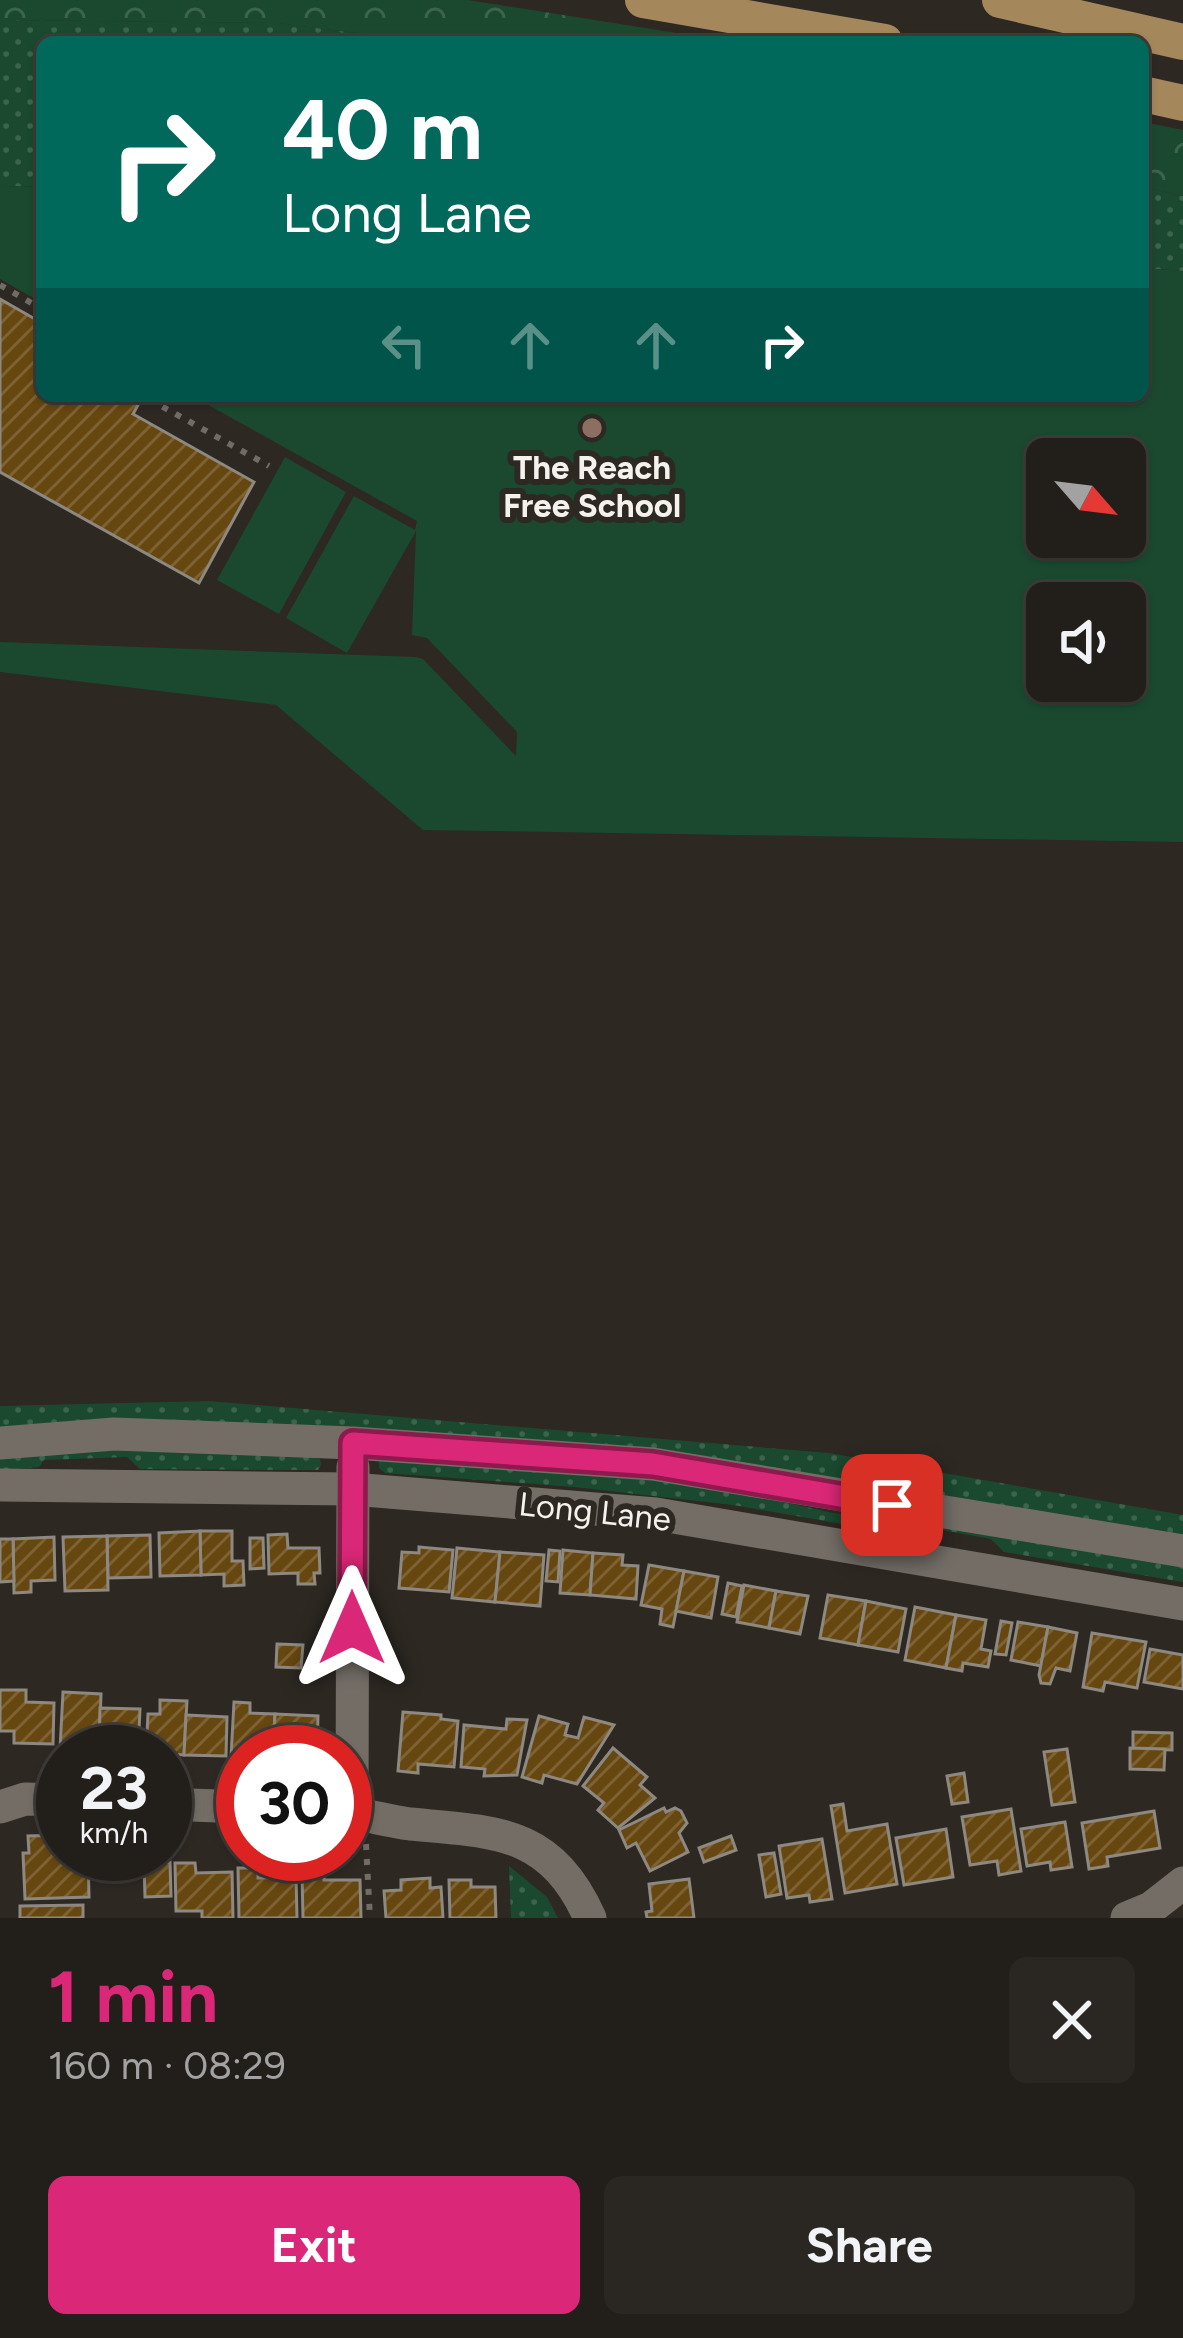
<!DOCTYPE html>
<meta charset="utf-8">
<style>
body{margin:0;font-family:Figtree,sans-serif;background:#2a2723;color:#f1f3f6;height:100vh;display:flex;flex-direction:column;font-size:45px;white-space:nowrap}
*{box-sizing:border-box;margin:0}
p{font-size:39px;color:#a2a2a2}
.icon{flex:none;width:66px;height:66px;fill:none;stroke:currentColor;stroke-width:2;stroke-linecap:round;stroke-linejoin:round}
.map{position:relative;height:1918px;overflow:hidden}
.panel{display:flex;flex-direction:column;background:#221e1a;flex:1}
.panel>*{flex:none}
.hud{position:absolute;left:36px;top:36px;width:1113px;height:366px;border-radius:18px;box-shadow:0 3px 9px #0004,0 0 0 3px #3f3c39;background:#00695c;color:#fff;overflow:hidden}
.needle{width:78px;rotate:118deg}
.tools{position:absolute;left:1026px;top:438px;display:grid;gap:24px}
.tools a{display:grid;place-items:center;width:120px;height:120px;border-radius:18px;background:#221e1a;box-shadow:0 3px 9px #0004,0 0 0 3px #3f3c39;font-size:60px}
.speed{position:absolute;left:36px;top:1725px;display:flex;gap:24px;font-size:60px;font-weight:700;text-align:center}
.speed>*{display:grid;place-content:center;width:156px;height:156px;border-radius:50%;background:#221e1a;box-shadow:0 3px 9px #0004,0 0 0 3px #3f3c39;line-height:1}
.speed small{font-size:30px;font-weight:400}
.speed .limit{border:18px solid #d22;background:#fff;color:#111}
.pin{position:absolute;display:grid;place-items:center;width:102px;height:102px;color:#fff;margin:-51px;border-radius:24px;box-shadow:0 6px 18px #0006}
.me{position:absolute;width:132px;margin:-66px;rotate:0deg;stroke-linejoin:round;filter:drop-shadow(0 0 9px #0008)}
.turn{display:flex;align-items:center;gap:42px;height:252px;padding:0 48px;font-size:54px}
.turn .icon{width:156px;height:156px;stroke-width:2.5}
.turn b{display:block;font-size:84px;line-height:102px}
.lanes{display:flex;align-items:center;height:114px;padding:0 48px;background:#0003;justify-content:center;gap:60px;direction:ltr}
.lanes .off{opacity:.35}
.round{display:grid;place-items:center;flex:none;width:126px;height:126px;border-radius:18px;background:#2a2723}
.overview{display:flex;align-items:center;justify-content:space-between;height:204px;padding:0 48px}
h1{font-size:72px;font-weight:700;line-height:90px;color:#db2777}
.cta{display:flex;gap:24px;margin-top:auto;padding:24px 48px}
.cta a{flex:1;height:138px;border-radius:18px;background:#db2777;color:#fff;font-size:48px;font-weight:700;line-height:138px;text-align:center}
.cta a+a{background:#2a2723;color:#f1f3f6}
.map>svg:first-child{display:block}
</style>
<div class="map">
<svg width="1183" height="1918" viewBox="0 0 1183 1918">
<defs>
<pattern id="grass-dots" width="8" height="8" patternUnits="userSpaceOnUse" patternTransform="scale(3)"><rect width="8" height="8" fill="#1a492f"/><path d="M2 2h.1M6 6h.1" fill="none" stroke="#3c644d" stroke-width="1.8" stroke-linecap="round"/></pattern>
<pattern id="forest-crowns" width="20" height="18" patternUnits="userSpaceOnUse" patternTransform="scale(3)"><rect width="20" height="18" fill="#1a492f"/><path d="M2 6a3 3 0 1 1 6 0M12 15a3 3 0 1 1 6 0" fill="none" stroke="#3c644d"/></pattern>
<pattern id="building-hatch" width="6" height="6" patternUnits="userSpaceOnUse" patternTransform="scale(3)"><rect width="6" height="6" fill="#674710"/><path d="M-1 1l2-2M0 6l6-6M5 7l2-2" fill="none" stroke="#7d6233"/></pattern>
</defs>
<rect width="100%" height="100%" fill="#2d2822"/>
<g fill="url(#grass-dots)">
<polygon points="0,20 277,23 428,42 42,42 42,187 0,186"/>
<polygon points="1143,187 1183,196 1183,271 1143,268"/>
<polygon points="209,1401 829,1453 1183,1515 1183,1542 860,1493 0,1433 0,1406"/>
<polygon points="250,1447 320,1459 321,1465 318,1470 140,1469 127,1457 44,1460 39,1467 0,1470 0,1449"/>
<polygon points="379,1460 700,1483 833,1513 909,1519 1183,1559 1183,1582 1004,1552 991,1539 915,1525 906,1535 733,1505 574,1487 385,1473 379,1468"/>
<polygon points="509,1866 547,1897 558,1918 511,1918"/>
</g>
<g fill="url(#forest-crowns)">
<polygon points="0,0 468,0 733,42 428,42 277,23 0,20"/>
<polygon points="1143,122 1183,130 1183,196 1143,187"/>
</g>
<g fill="#1a492f" fill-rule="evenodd">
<polygon points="0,186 42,187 42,303 0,279"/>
<path d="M1143,268l40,3v571l-760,-12 -147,-125 -276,-33v-30l416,15 7,2 93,97 1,-24 -90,-94 -15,-3 4,-104 -69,122 -61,-35 68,-122 61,34 2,-9 -225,-125h951zM1125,459v78h-78v-78zM1047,603h78v78h-78z"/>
<polygon points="285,457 346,492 279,614 217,580"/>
</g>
<g fill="url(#building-hatch)" stroke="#8d8880" stroke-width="3">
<polygon points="0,299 42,323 42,396 143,396 133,414 254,482 199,583 0,472"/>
<polygon points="200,1531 232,1531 232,1561 243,1561 244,1585 224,1586 224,1574 201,1575"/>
<polygon points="200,1531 201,1575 160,1576 159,1533"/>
<polygon points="287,1534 288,1548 319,1548 320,1573 314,1573 315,1584 298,1584 298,1573 269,1574 268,1535"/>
<polygon points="150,1535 151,1577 108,1578 107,1536"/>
<polygon points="107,1536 108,1590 65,1591 63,1537"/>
<polygon points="54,1537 55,1580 31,1581 31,1592 14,1593 13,1539"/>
<polygon points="250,1538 263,1538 264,1568 250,1569"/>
<polygon points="0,1539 13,1539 14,1581 0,1582"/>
<polygon points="419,1547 453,1550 449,1592 399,1588 402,1552 419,1553"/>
<polygon points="457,1548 500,1552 495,1602 452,1598"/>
<polygon points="549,1550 560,1551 558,1582 546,1581"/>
<polygon points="563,1550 593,1553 590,1595 560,1593"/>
<polygon points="500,1552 544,1555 540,1606 495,1602"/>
<polygon points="593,1553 623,1555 622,1565 638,1566 636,1599 590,1595"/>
<polygon points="649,1565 684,1571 673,1627 660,1624 662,1609 641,1605"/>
<polygon points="684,1571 718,1577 711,1618 676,1611"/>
<polygon points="728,1583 742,1586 736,1617 722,1614"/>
<polygon points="744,1585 776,1591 769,1628 737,1622"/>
<polygon points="776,1591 808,1596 800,1634 769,1628"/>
<polygon points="828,1595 866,1601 858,1645 820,1638"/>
<polygon points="866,1601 906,1609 898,1652 858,1645"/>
<polygon points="915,1607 956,1615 946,1668 905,1660"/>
<polygon points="956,1615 986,1620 981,1649 991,1651 988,1667 963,1663 962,1671 946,1668"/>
<polygon points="1001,1621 1012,1623 1006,1655 995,1654"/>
<polygon points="1018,1622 1048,1627 1041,1666 1011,1660"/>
<polygon points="1048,1627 1077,1633 1070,1671 1056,1668 1050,1684 1041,1683 1039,1675"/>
<polygon points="1092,1633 1146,1642 1137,1688 1105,1682 1103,1691 1083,1687"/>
<polygon points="277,1644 303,1645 301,1668 276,1667"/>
<polygon points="1150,1649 1183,1655 1183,1689 1144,1682"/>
<polygon points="0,1690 26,1690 26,1702 54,1703 53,1744 14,1743 14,1731 0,1731"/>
<polygon points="63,1692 101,1694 99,1751 60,1749"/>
<polygon points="160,1700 187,1701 184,1755 146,1752 148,1714 160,1714"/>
<polygon points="234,1702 250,1703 250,1713 275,1714 273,1752 243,1752 243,1757 231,1757"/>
<polygon points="100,1708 140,1709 138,1752 99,1751"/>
<polygon points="403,1712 441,1715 441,1719 458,1721 454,1767 418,1764 418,1773 398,1771"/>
<polygon points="275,1714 318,1716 317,1752 273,1752"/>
<polygon points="186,1715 227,1717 226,1756 184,1755"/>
<polygon points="539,1716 568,1724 565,1735 578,1738 584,1717 614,1725 577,1784 544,1775 542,1783 522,1777"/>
<polygon points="507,1719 527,1720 517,1775 484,1776 485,1769 461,1767 464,1725 506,1729"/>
<polygon points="1133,1732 1172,1733 1172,1750 1133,1749"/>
<polygon points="613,1748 647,1777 640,1785 655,1798 618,1828 598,1810 604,1803 583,1786"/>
<polygon points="1130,1748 1165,1749 1164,1770 1130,1769"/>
<polygon points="1067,1749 1075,1802 1052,1805 1044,1752"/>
<polygon points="964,1773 968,1802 952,1804 947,1776"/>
<polygon points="843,1804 847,1831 887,1824 897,1884 845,1893 831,1806"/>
<polygon points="664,1808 666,1812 675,1808 681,1811 687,1823 679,1833 688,1852 650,1871 636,1843 627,1848 619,1830"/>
<polygon points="1011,1809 1021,1871 999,1875 997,1861 970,1865 962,1817"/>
<polygon points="1154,1811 1160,1848 1107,1857 1108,1866 1089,1869 1082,1823"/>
<polygon points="1065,1822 1072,1867 1051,1870 1050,1862 1027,1866 1021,1829"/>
<polygon points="946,1829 953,1877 904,1885 896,1838"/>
<polygon points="63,1835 63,1854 88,1854 89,1897 25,1899 23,1853 29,1853 28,1836"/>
<polygon points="731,1836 736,1850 704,1862 699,1848"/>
<polygon points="822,1839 832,1899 810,1902 809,1895 787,1898 779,1846"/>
<polygon points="774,1853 781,1894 766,1897 759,1855"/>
<polygon points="170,1862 171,1896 145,1897 144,1863"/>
<polygon points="175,1863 195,1863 196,1873 232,1872 233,1918 202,1918 202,1911 176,1911"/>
<polygon points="238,1868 258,1868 258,1878 296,1877 297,1918 239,1918"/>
<polygon points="324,1872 324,1880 360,1880 361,1918 303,1918 302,1873"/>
<polygon points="430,1878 430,1888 441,1887 443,1918 386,1918 384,1891 401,1890 401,1880"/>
<polygon points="689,1879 694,1918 647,1918 646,1912 652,1911 649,1884"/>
<polygon points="449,1880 471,1880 471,1887 495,1887 496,1918 450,1918"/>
<polygon points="83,1905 83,1918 20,1918 20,1906"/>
</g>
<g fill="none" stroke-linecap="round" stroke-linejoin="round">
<g stroke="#716c67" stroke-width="6" stroke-dasharray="6 9" stroke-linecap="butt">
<polyline points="0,285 42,309"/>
<polyline points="159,396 156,403 269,466"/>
<polyline points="366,1844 370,1918"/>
</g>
<g stroke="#736d66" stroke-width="33">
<polyline points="0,1443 114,1434 353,1443 653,1464 1183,1551"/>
<polyline points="0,1485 352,1489 656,1514 1183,1604"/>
<polyline points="165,1804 243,1807"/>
<polyline points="0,1807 25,1799 63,1800"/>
<path d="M345,1812c22,3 43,9 65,12 84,8 140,5 180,94"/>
<polyline points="352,1813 353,1467"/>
<polyline points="1127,1918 1151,1908 1183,1883"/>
</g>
<g stroke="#a5875c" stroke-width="36">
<polyline points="643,0 885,42"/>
<polyline points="1000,0 1183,42"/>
<polyline points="1143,94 1183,103"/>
</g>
</g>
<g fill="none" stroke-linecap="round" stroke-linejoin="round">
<g stroke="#8e194d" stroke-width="30">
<polyline id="route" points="352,1628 353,1443 653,1464 892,1505"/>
</g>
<use href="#route" stroke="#db2777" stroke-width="21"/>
</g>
<circle fill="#8d6e63" stroke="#2d2822" stroke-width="4.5" cx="592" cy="428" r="12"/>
<g text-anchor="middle" stroke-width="12" stroke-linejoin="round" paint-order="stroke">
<g font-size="33" font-weight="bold" fill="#f5f2ee" stroke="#2d2822">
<text x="592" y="479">The Reach<tspan x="592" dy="38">Free School</tspan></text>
</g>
<g font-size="33" fill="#f5f2ee" stroke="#2d2822">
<text transform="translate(595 1511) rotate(6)" y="12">Long Lane</text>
</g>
</g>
</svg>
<div class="tools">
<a><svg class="needle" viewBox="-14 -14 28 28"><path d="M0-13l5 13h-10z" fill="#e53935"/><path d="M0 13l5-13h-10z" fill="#a2a2a2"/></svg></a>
<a><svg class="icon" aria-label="sound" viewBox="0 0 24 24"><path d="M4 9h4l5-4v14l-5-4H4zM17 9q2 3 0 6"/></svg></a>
</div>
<div class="speed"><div>23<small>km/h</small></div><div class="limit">30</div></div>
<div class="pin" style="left:892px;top:1505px;background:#d93025"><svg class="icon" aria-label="arrive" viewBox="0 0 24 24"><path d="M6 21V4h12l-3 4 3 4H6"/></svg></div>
<svg class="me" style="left:352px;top:1628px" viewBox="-20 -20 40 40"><path d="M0-17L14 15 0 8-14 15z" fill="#db2777" stroke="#fff" stroke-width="4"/></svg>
<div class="hud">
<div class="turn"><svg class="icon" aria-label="right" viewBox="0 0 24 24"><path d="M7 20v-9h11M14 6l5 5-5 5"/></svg><div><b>40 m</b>Long Lane</div></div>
<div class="lanes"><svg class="icon off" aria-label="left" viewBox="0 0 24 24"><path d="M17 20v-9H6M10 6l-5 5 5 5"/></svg><svg class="icon off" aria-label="ahead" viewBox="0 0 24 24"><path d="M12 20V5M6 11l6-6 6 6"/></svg><svg class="icon off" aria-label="ahead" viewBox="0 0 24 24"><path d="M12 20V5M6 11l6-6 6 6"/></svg><svg class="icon" aria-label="right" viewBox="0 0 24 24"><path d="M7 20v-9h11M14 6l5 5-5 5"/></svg></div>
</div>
</div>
<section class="panel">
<div class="overview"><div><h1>1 min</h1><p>160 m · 08:29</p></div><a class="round"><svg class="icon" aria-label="close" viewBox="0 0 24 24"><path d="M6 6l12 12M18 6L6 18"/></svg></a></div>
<div class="cta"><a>Exit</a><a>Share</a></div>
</section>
